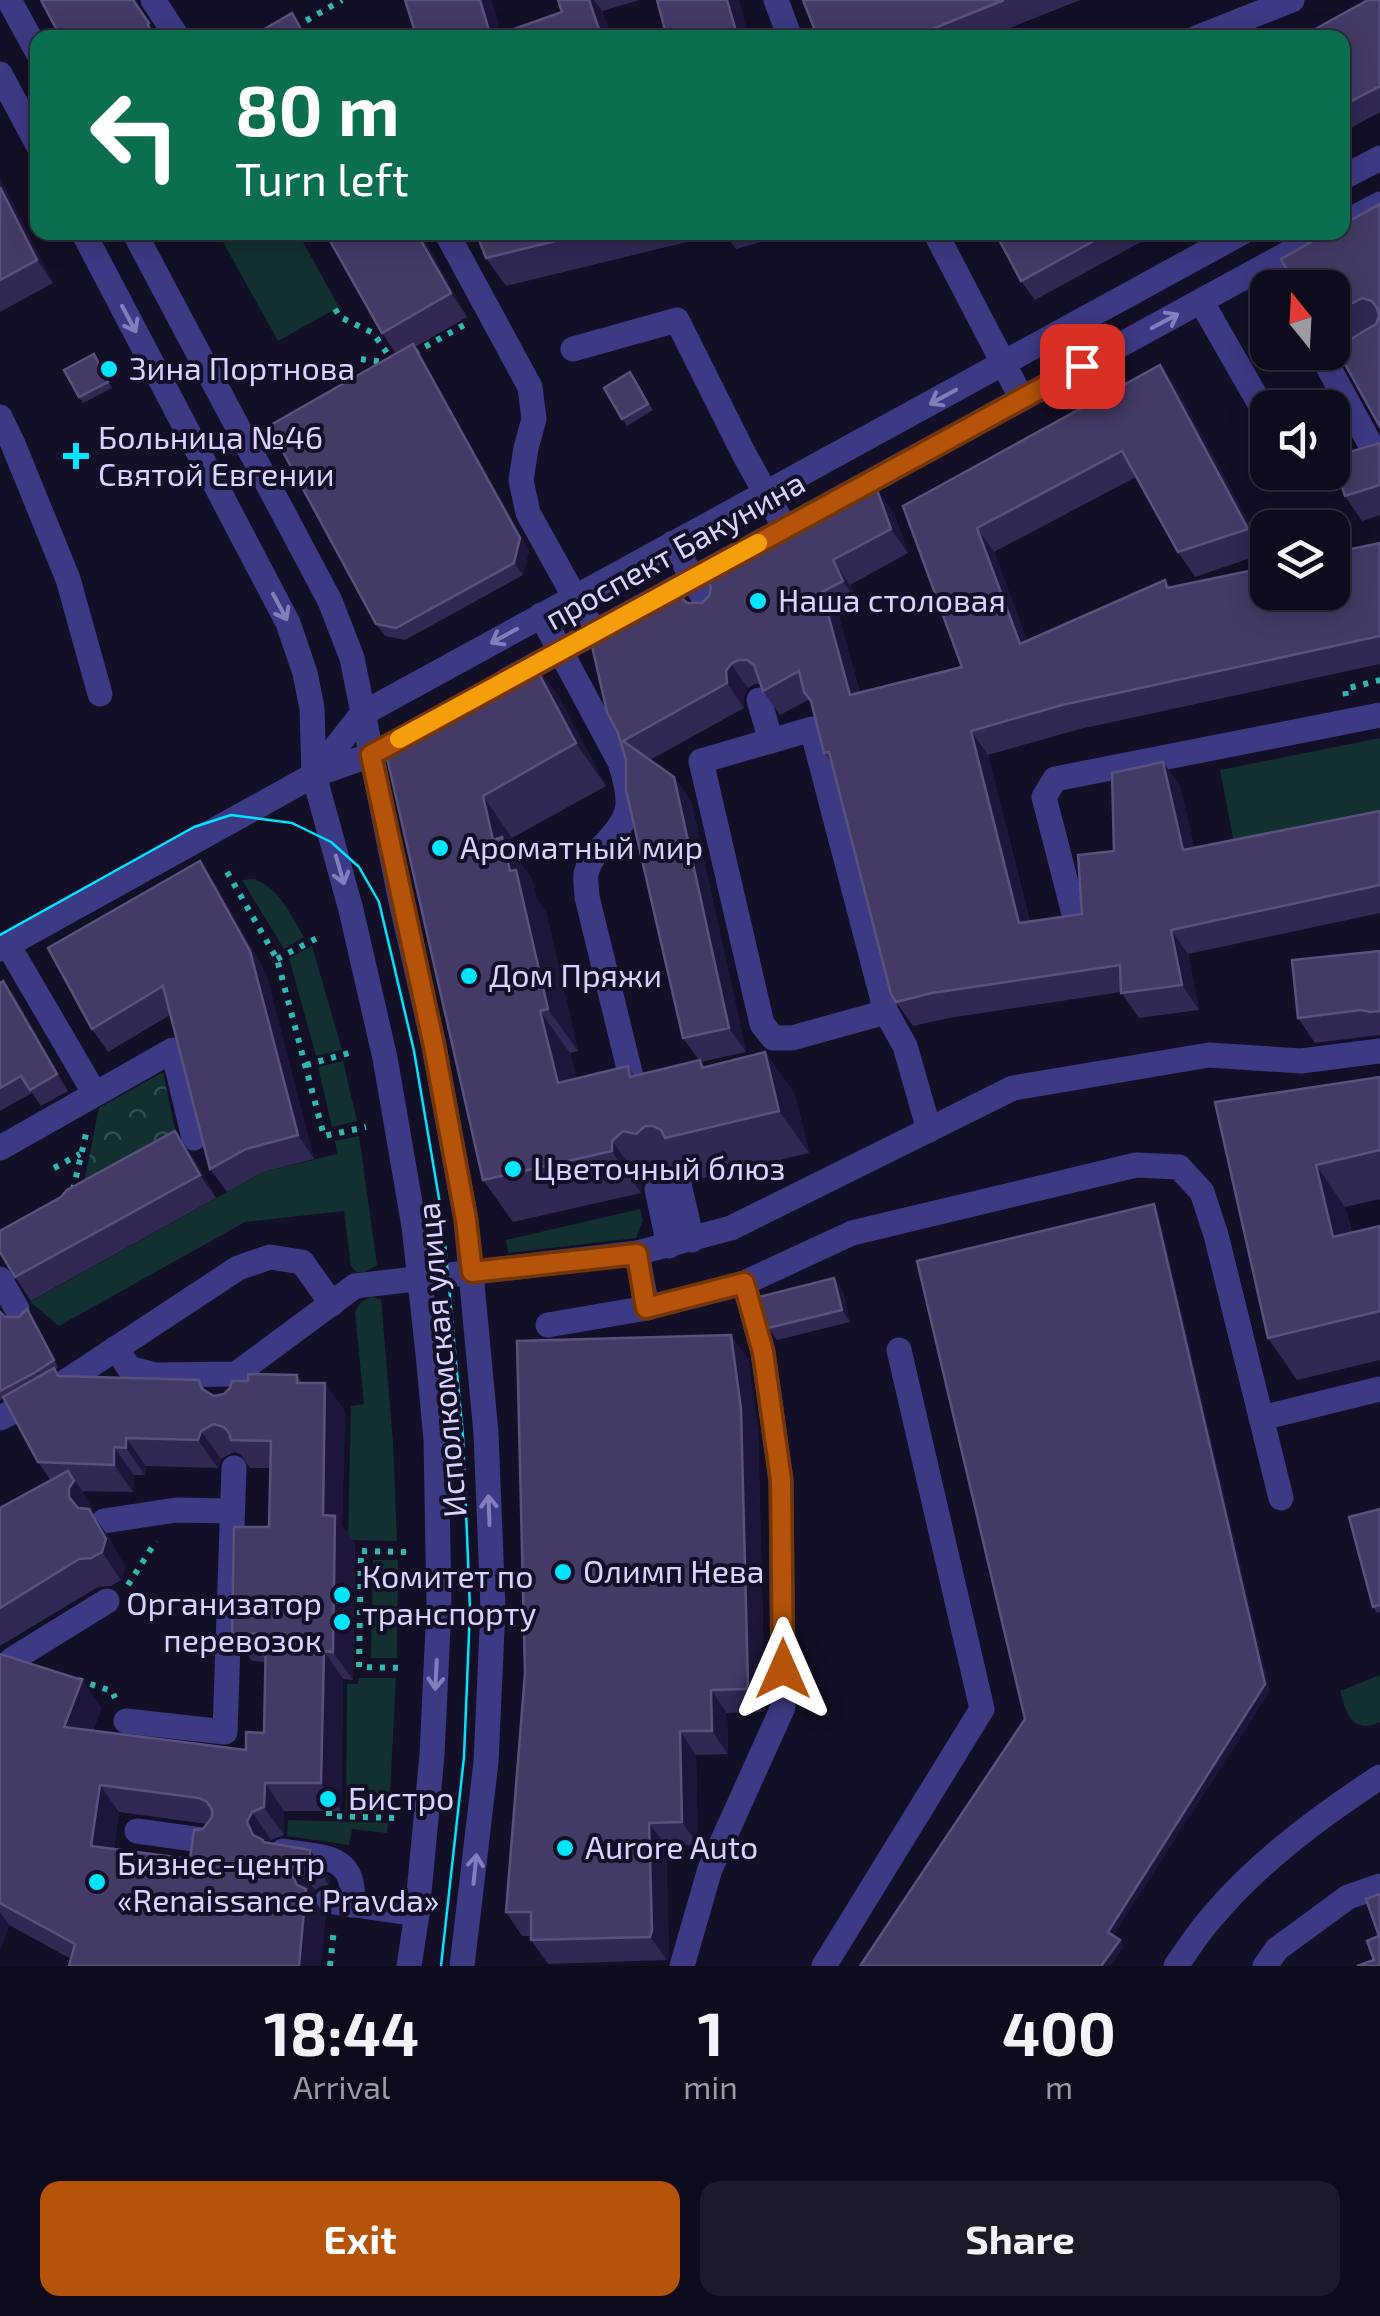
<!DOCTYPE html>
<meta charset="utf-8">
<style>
body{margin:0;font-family:"Exo 2",sans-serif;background:#1c1929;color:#f1f3f6;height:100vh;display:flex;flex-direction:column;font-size:38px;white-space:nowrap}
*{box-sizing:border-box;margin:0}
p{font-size:32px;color:#9b9ba3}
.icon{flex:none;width:55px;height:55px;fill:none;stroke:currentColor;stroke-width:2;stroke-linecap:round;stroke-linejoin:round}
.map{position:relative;height:1966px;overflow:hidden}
.panel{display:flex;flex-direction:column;background:#0e0b1c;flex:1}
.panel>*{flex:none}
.guide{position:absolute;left:30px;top:30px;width:1320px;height:210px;border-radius:20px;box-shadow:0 5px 25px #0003,0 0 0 2px #2e2b3b;background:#0b6e4f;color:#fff;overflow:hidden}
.needle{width:65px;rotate:342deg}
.controls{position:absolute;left:1250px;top:270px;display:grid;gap:20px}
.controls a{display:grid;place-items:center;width:100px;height:100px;border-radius:20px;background:#0e0b1c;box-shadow:0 5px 25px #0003,0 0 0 2px #2e2b3b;font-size:50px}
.pin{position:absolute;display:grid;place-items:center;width:85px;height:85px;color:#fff;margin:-42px;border-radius:20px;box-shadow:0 5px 15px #0006}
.me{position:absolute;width:110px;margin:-55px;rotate:0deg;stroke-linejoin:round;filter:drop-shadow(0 0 8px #0008)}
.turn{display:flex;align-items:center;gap:35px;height:210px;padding:0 40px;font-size:45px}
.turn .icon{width:130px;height:130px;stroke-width:2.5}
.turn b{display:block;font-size:70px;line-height:85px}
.eta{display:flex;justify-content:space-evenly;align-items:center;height:170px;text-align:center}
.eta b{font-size:60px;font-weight:700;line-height:70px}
.cta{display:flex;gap:20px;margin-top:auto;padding:20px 40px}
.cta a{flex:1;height:115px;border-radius:20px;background:#b45309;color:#fff;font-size:40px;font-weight:700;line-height:115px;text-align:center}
.cta a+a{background:#1c1929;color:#f1f3f6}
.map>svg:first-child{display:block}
</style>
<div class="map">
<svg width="1380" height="1966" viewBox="0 0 1380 1966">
<defs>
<pattern id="forest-crowns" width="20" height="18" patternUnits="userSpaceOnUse" patternTransform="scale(2.5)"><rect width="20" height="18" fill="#12302f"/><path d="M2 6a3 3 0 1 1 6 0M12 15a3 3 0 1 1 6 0" fill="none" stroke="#344d4e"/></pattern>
</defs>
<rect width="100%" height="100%" fill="#130f26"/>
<g fill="#12302f">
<polygon points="218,233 298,233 339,307 278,341"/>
<polygon points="1380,738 1380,831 1237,859 1220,770"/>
<path d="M254,879c26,10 36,35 50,58l-20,12 -42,-69z"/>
<polygon points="312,946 342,1050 316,1056 289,958"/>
<polygon points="343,1061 357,1121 332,1127 318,1067"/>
<polygon points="359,1136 377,1265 365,1272 356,1272 351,1266 344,1211 245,1222 59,1326 30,1302 263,1172 337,1154 335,1141"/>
<polygon points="640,1209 643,1220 636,1238 508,1253 506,1240"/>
<polygon points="371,1297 381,1299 393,1443 397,1541 348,1540 351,1406 364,1404 355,1312 361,1302"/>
<polygon points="373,1560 398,1560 397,1658 371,1658"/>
<path d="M1380,1675v47c-28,13 -34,-9 -40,-31z"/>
<polygon points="359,1678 396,1678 389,1812 346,1811 347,1684 358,1684"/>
<polygon points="288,1820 388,1823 387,1833 352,1829 349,1845 287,1836"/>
</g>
<polygon fill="url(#forest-crowns)" points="163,1072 176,1135 83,1187 99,1108"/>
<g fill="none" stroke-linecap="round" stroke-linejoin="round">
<g stroke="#2fb8b0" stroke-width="6" stroke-dasharray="5 8" stroke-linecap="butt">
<polyline points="295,27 342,0"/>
<polyline points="335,309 340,317 373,333 394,363"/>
<polyline points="414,353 464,325"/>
<polyline points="361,359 389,363"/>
<polyline points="1346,696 1345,689 1380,680"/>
<polyline points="227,872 277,959 324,1136 366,1127"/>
<polyline points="277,959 317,938"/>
<polyline points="306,1065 349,1053"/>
<polyline points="54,1168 80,1154"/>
<polyline points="73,1190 86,1134"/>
<polyline points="406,1552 361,1551 359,1667 406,1668"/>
<polyline points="128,1585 156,1541"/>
<polyline points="78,1680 112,1691 115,1698"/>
<polyline points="329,1811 329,1816 397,1818"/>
<polyline points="330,1966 334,1929"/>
</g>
<g stroke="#3d3a85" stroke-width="25">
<polyline points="9,0 38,53"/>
<polyline points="153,0 178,38"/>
<polyline points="776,0 790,38"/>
<polyline points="1196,38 1292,0"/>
<polyline points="0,74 38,145"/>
<polyline points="1342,178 1380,158"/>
<polyline points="1342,224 1380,204"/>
<polyline points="83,232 288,623 305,673 312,708 314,775 351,910 385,1058 414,1226 428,1354 436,1439 439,1606 432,1755 417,1914 409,1966"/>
<polyline points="134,232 330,601 352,658 400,897 434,1046 466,1220 486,1433 493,1608 486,1762 462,1966"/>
<polyline points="446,232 530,387 534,419 526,448 521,480 528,513 594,632"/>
<polyline points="935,232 1022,399"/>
<polyline points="1201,301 1268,418"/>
<polyline points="573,349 677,320 744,454 785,528"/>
<polyline points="1320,352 1374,451"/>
<polyline points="0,417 13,444 68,579 100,694"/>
<polyline points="673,543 712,613"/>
<path d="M541,615l79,147c13,41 13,54 -18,85 -7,7 -14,16 -16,27 -1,7 1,16 1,23l47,192"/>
<polyline points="507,680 1327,232"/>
<polyline points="759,700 771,741"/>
<polyline points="314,775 362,714 1243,232"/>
<polyline points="1073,910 1044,797 1055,779 1380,715"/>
<polyline points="8,945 95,1094"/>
<polyline points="0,949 314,775 371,755 385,748"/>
<polyline points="886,1012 792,1038 773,1038 762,1024 701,761 812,729 886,1012 905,1046 929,1130"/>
<polyline points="0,1148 173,1050 194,1138"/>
<polyline points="679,1184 692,1240"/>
<polyline points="657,1189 669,1246"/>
<polyline points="637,1253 647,1308"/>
<polyline points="0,1279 17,1309"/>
<polyline points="548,1325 647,1308 744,1283 852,1233 1136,1165 1179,1167 1202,1192 1216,1235 1281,1498"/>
<polyline points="116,1348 129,1368 155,1375 236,1374 355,1286 637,1253 731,1228 1013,1088 1209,1055 1301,1061 1380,1051"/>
<polyline points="0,1418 47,1394 238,1268 270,1257 302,1262 332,1304"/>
<polyline points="1261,1418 1380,1389"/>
<polyline points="104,1521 176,1510 232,1511"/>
<polyline points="0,1670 13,1659 107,1601"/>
<polyline points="126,1721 225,1732 234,1468"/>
<polyline points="137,1831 216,1842"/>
<path d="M283,1851c40,7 74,2 69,54"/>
<polyline points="327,1901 417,1914"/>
<polyline points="682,1966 710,1869 783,1707 781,1481 763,1352 744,1283"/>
<polyline points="824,1966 982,1709 899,1350"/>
<path d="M1176,1966c12,-17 23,-35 37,-50 43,-52 110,-102 167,-139"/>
<polyline points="1265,1966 1277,1949 1348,1897 1380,1886"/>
</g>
<polyline stroke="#00e5ff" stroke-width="2.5" points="0,935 194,827 231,815 292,823 331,842 359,867 379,902 414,1051 443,1222 463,1437 470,1609 464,1757 441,1966"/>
</g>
<g fill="#312854" fill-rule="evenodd">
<polygon points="405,0 491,0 501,33 562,12 558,0 640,0 602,11 612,38 417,38"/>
<polygon points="803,0 1080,0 985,38 818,38"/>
<polygon points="1380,0 1380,112 1342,133 1342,38"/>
<polygon points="0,178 53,283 0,312"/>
<polygon points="1380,204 1380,427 1369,328 1335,346 1332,343 1332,288"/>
<polygon points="420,232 467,317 415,347 529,550 523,575 405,640 385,636 376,624 396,354 382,333"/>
<polygon points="476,232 797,232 736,249 724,233 506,286 486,258"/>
<polygon points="995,232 1159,232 1035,300 1021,281"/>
<polygon points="94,354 112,388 83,403 79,397"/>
<polygon points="1160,365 1177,389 1265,553 1195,577 1178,552 1136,477 994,552 1027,641 1165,580 1170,587 1380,543 1380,664 1080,729 988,755 1030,922 1082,914 1163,762 1180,786 1194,848 1380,811 1380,913 1188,954 1199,1010 1139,1018 1121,992 949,1018 913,1026 896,1002 833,765 824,753 810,699 780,715 763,691 761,684 755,684 748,688 744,695 744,708 650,760 674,777 691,801 746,1052 701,1062 705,1067 765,1052 795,1095 809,1153 695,1180 689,1172 683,1168 674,1169 666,1176 653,1173 642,1183 641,1193 513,1222 483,1180 383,740 530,657 560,699 606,786 512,838 517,858 532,879 536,898 546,912 578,1051 570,1053 576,1078 628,1066 635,1076 699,1060 683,1038 626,760 618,733 687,603 702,603 877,490 894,514 908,553 850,585 860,606 839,617 860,693 962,667 903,506"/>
<polygon points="634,379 653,410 627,426 604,388"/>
<polygon points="1380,443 1380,515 1362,521 1345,496"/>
<polygon points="216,885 266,974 314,1159 263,1172 227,1192 210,1169 170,1015 108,1052 92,1029"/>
<polygon points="1380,951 1380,1035 1315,1043 1298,1018"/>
<polygon points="0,983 15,997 68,1091 41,1106 32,1093 0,1111"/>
<polygon points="1380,1077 1380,1199 1345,1207 1352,1233 1380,1226 1380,1360 1297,1380 1268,1338 1215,1102"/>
<polygon points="192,1155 216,1198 31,1301 15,1277"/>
<polygon points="834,1278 843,1291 850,1322 777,1340 768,1328"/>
<path d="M27,1309l31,58 -3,3 4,7 140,3 9,13 6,3 10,-2 24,-13 49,-6 5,8 43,28 -3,115 13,17 -2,137 -10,-1 -2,132h-57v24l-13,5 -1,3 40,7 20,28 -1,7 -7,1 -7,4 -3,7 14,20 -255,42 -62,-34 -9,24v-295l82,26 19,28 -8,23 153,19 18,-17 2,-71 -14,-1 -20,-28 37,-106 1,-59h-20l-10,-14 -6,-2 -13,7 -3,9 -72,-2 -1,9h-11l-1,17 -51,-1 11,18 -2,3 18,25 16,30 -4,13 -10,6 -13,1 -98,59v-138l51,-27 -13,-19 -34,-64 -4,2v-88l5,5h14zM119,1812l88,12 -17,35 -76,-10z"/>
<polygon points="748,1359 758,1432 765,1708 763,1712 727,1713 728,1754 696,1755 698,1845 666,1846 669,1954 667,1960 548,1964 531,1940 531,1936 522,1936 506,1912"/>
<polygon points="1380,1509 1380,1612 1377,1613 1373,1607"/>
</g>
<g fill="#1d163a">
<polygon points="133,0 137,0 139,8 159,38 154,38"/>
<polygon points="480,0 491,0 503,38 492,38"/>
<polygon points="589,0 594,0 602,11 612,38 602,38"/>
<polygon points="727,0 739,0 749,38 738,38"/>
<polygon points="0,178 53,283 37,260 0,187"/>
<polygon points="416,232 420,232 467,317 451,293"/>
<polygon points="413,344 422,357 529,550 523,575 514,563"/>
<polygon points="1160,365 1177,389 1265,553 1248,529"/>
<polygon points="877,490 894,514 908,553 891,529"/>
<polygon points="977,528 994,552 1037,668 1020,644"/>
<polygon points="833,560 850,585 860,606 843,581"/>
<polygon points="822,592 839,617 867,719 850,695"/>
<polygon points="530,657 560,699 606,786 576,743"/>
<polygon points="731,664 748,688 744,695 744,708 727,683 726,671"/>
<polygon points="971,731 988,755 1036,947 1019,923"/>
<polygon points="1163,762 1180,786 1200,874 1183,850"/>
<polygon points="674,777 691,801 746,1052 729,1028"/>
<polygon points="483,796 512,838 517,858 532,879 536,898 546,912 578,1051 548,1009 510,871 493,840"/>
<polygon points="200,861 216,885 266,974 314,1159 298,1135"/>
<polygon points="1171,930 1188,954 1199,1010 1182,985"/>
<polygon points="3,981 15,997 68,1091 57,1074"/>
<polygon points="540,1011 570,1053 587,1125 558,1083"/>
<polygon points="765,1052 795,1095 809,1153 779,1111"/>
<polygon points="175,1131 192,1155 216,1198 200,1175"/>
<polygon points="612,1141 642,1183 641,1193 612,1151"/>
<polygon points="1316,1165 1345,1207 1362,1279 1333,1237"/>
<polygon points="1154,1204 1158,1211 1270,1691 1112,1938 1108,1932"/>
<polygon points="834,1278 843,1291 850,1322 842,1310"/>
<polygon points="731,1335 748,1359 758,1432 765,1708 763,1712 746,1689"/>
<polygon points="325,1383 345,1411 342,1526 355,1543 353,1680 333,1652 323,1515"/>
<polygon points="201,1431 221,1459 218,1468 198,1440"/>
<polygon points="126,1438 146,1466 145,1475 126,1448"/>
<polygon points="114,1447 134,1475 133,1492 114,1465"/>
<polygon points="68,1471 88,1499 93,1509 91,1512 109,1537 125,1567 121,1580 102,1552 88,1524 69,1497"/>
<polygon points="324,1651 343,1679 341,1811 321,1783"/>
<polygon points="82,1680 101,1708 84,1755 64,1727"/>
<polygon points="711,1690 727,1713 728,1754 712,1731"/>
<polygon points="680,1731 696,1755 698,1845 682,1822"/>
<polygon points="265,1783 284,1811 284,1835 264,1807"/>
<polygon points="100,1785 119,1812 111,1874 91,1846"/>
<polygon points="252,1812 271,1840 268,1847 253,1835 247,1822"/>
<polygon points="649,1823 666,1846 669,1954 667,1960 650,1937"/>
<polygon points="310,1850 330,1878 329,1885 310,1857"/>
<polygon points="295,1862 315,1890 312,1897 326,1917 321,1966 299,1966 297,1885 291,1872"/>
<polygon points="0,1912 9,1925 0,1949"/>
<polygon points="1120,1940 1124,1947 1110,1966 1101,1966"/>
</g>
<g fill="#433a66" stroke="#5a527e" stroke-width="2.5" fill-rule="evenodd">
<polygon points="41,0 133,0 149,23 148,25 154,38 61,38"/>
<polygon points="405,0 480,0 491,37 562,12 558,0 589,0 602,38 417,38"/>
<polygon points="657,0 727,0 738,38 667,38"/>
<polygon points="803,0 1004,0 910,38 818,38"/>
<polygon points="1368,0 1380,0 1380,86 1342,106 1342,38 1299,38"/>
<polygon points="292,13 306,38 249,38"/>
<polygon points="0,187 37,260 0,280"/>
<polygon points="1380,204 1380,427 1336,348 1376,324 1379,316 1377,308 1372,301 1362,298 1332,314 1332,288 1296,288 1281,259 1329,232 1342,232 1342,225"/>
<polygon points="325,232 416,232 451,293 382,333"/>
<polygon points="476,232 592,232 486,258"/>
<polygon points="995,232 1110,232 1021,281"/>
<polygon points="413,344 520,538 514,563 396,628 376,624 269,426"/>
<polygon points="94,354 108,382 79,397 64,370"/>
<polygon points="1160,365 1248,529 1178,552 1122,451 977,528 1020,644 1165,580 1167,588 1268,567 1268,592 1332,592 1332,553 1380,543 1380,636 1062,705 971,731 1019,923 1082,914 1078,855 1114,851 1112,773 1163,762 1183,850 1380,811 1380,885 1171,930 1182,985 1121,993 1120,965 932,993 896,1002 891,994 829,752 824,753 811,701 804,692 799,671 763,691 754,665 747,660 738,660 731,664 726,671 727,683 623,741 674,777 729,1028 683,1038 626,790 626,760 618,733 607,712 592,646 681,597 687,603 702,603 709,596 711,588 709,581 877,490 891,529 833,560 843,581 822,592 850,695 962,667 903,506"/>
<polygon points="630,372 648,404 622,419 604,388"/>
<polygon points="1380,443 1380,485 1345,496 1332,457"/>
<polygon points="530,657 576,743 483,796 493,840 502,837 510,871 516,870 548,1009 540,1011 558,1083 628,1066 630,1077 700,1060 702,1068 765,1052 779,1111 665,1138 661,1130 653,1126 645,1126 636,1134 623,1131 612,1141 612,1151 483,1180 383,740"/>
<polygon points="200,861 250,951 298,1135 246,1149 210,1169 163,986 92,1029 48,948"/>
<polygon points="1380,951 1380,1011 1370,1012 1361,1010 1298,1018 1292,960"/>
<polygon points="3,981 57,1074 30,1090 21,1076 0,1088 0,983"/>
<polygon points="1380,1077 1380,1150 1316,1165 1333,1237 1380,1226 1380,1311 1268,1338 1215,1102"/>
<polygon points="175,1131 200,1175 15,1277 0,1252 0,1231 61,1197 67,1190"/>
<polygon points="1154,1204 1265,1684 1108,1932 1120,1940 1101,1966 860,1966 1025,1719 917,1261"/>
<polygon points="834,1278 842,1310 768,1328 759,1297"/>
<polygon points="27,1309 54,1360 34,1373 0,1391 0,1312 5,1317 19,1317"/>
<polygon points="731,1335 741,1409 748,1685 746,1689 711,1690 712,1731 680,1731 682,1822 649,1823 652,1930 650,1937 531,1940 531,1912 506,1912 525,1673 517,1341"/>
<path d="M54,1368l4,8 141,4 3,9 12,7 10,-2 6,-6 2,-7h16v-7l49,1v8h28l-2,132 12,1 -2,136 -9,-1 -3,132h-56l-1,24 -12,5 -5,10 6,13 10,5v2l47,8v7l-8,1 -7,4 -4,10 6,13 9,4 -7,77h-230l6,-22 -75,-41v-249l82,26 -18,47 182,23v-18l18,1 2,-99 -34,-1 2,-106h35l2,-86 -40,-1 -2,-7 -5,-6 -10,-3 -13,7 -3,9 -72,-2v10l-12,-1v18l-76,-3 -35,-65zM100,1785l99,13 8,4 5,7v8l-9,12 -9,1 -4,29 -99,-13z"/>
<polygon points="68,1471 74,1481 69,1488 69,1497 78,1508 89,1509 106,1539 102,1552 91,1558 79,1559 0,1608 0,1508"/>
<polygon points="1380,1509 1380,1605 1373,1607 1349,1517"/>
<polygon points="1380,1894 1380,1966 1357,1966 1374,1960 1367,1941 1379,1936 1366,1899"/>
</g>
<defs><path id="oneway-shaft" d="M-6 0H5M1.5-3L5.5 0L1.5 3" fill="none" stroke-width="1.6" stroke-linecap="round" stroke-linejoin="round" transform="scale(2.5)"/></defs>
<g stroke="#837fbc">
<use href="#oneway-shaft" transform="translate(129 319) rotate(62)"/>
<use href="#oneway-shaft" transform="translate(1165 321) rotate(-28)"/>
<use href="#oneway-shaft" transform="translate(943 397) rotate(151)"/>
<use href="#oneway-shaft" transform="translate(280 607) rotate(62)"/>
<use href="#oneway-shaft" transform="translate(504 636) rotate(151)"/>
<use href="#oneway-shaft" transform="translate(340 870) rotate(74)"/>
<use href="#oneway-shaft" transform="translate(489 1510) rotate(-92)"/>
<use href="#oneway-shaft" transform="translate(436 1675) rotate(93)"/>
<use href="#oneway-shaft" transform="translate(475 1869) rotate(-84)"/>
</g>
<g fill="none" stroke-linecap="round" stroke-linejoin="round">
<g stroke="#753606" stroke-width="25">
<polyline id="route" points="783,1669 781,1480 763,1352 744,1283 646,1308 637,1254 472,1272 466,1220 434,1046 371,755 1082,366"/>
</g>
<use href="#route" stroke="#b45309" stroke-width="18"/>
<polyline stroke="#f59e0b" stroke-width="18" points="399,739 758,543"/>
</g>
<g fill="#00e5ff" stroke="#130f26" stroke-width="4">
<circle cx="109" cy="369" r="10"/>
<path d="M71 441h10v10h10v10h-10v10h-10v-10h-10v-10h10z"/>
<circle cx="758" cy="601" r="10"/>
<circle cx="440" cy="848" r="10"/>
<circle cx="469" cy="976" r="10"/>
<circle cx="513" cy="1169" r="10"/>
<circle cx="563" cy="1572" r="10"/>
<circle cx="342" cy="1595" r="10"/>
<circle cx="342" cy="1622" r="10"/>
<circle cx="328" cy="1799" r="10"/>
<circle cx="565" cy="1848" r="10"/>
<circle cx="97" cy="1882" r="10"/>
</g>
<g text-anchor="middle" stroke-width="8" stroke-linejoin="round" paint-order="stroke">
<g font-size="32" fill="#d9d4ff" stroke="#130f26" text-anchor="start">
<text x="129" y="380">Зина Портнова</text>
<text x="98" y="449">Больница №46<tspan x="98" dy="37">Святой Евгении</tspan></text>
<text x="778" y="612">Наша столовая</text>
<text x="460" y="859">Ароматный мир</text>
<text x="489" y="987">Дом Пряжи</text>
<text x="533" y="1180">Цветочный блюз</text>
<text x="583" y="1583">Олимп Нева</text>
<text x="362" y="1588">Комитет по<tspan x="362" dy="37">транспорту</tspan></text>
<text x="322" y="1615" text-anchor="end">Организатор<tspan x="322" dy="37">перевозок</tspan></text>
<text x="348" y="1810">Бистро</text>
<text x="585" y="1859">Aurore Auto</text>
<text x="117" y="1875">Бизнес-центр<tspan x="117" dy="37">«Renaissance Pravda»</tspan></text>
</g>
<g font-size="32" fill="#d9d4ff" stroke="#130f26">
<text transform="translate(675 551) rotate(-29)" y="11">проспект Бакунина</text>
<text transform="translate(442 1360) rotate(-95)" y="11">Исполкомская улица</text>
</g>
</g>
</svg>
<div class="controls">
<a><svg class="needle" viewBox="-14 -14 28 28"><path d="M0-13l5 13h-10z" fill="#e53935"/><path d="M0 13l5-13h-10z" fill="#9b9ba3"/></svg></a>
<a><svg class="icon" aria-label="sound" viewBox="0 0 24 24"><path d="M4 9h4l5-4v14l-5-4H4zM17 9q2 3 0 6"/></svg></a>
<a><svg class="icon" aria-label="layers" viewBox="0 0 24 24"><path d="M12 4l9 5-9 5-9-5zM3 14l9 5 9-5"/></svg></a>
</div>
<div class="pin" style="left:1082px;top:366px;background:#d93025"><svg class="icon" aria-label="arrive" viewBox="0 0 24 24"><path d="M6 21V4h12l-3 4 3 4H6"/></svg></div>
<svg class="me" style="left:783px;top:1669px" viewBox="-20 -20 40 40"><path d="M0-17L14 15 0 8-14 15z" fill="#b45309" stroke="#fff" stroke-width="4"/></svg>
<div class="guide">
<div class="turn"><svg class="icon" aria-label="left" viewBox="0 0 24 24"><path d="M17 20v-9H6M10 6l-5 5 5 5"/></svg><div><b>80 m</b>Turn left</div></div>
</div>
</div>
<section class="panel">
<div class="eta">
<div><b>18:44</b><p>Arrival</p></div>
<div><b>1</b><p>min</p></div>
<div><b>400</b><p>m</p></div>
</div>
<div class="cta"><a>Exit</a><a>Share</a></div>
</section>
